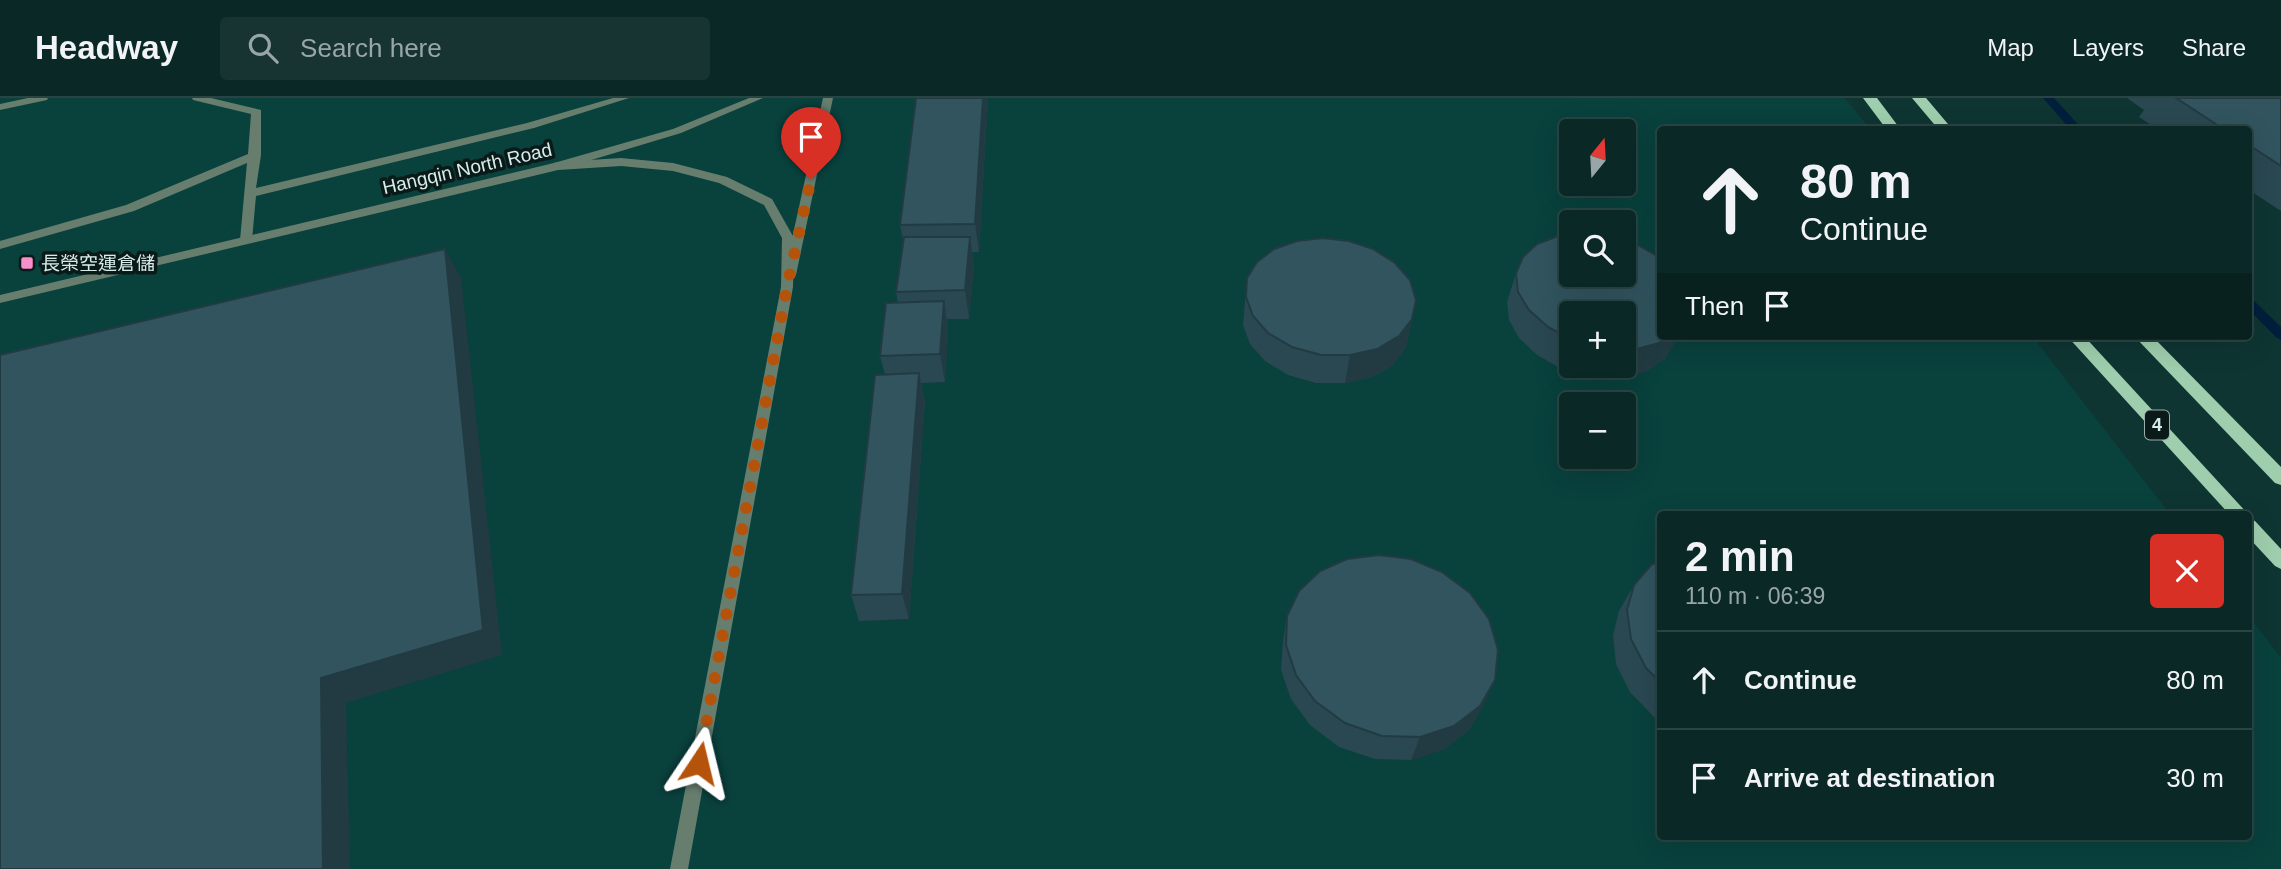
<!DOCTYPE html>
<meta charset="utf-8">
<style>
body{margin:0;font-family:Helvetica,"Noto Sans TC",sans-serif;background:#183432;color:#f1f3f6;height:100vh;display:flex;flex-direction:column;font-size:26px;white-space:nowrap}
*{box-sizing:border-box;margin:0}
p{font-size:23px;color:#99a6a7}
.icon{flex:none;width:38px;height:38px;fill:none;stroke:currentColor;stroke-width:2;stroke-linecap:round;stroke-linejoin:round}
.map{position:relative;flex:1;overflow:hidden}
.drawer{position:absolute;left:1657px;top:413px;width:595px;height:329px;display:flex;flex-direction:column;background:#0a2826;border-radius:7px;box-shadow:0 7px 28px #0002,0 0 0 2px #2a4443}
.drawer>*{flex:none}
.banner{position:absolute;left:1657px;top:28px;width:595px;height:214px;border-radius:7px;box-shadow:0 7px 28px #0002,0 0 0 2px #2a4443;background:#0a2826;color:#f1f3f6;overflow:hidden}
.needle{width:46px;rotate:18deg}
.controls{position:absolute;left:1559px;top:21px;display:grid;gap:14px}
.controls a{display:grid;place-items:center;width:77px;height:77px;border-radius:7px;background:#0a2826;box-shadow:0 7px 28px #0002,0 0 0 2px #2a4443;font-size:35px}
.pin{position:absolute;display:grid;place-items:center;width:60px;height:60px;color:#fff;margin:-72px -30px;border-radius:50% 50% 50% 0;rotate:-45deg;box-shadow:0 0 7px #0007}
.pin .icon{rotate:45deg}
.me{position:absolute;width:77px;margin:-38px;rotate:10deg;stroke-linejoin:round;filter:drop-shadow(0 0 5px #0008)}
.turn{display:flex;align-items:center;gap:24px;height:147px;padding:0 28px;font-size:32px}
.turn .icon{width:91px;height:91px;stroke-width:2.5}
.turn b{display:block;font-size:49px;line-height:60px}
.then{display:flex;align-items:center;height:66px;padding:0 28px;background:#0003;gap:14px;font-size:26px}
.round{display:grid;place-items:center;flex:none;width:74px;height:74px;border-radius:7px;background:#183432}
.head{display:flex;align-items:center;justify-content:space-between;height:119px;padding:0 28px}
h1{font-size:42px;font-weight:700;line-height:52px}
ul{padding:0;list-style:none}
li{display:flex;align-items:center;gap:21px;height:98px;padding:0 28px;border-top:2px solid #2a4443}
li div{flex:1}
li b{display:block;font-size:26px}
li em{font-style:normal}
header{display:flex;align-items:center;gap:42px;box-sizing:border-box;height:98px;padding:0 35px;background:#0a2826;border-bottom:2px solid #2a4443}
header strong{font-size:33px}
nav{display:flex;gap:38px;margin-inline-start:auto;font-size:24px}
.search{width:490px;height:63px;background:#183432;display:flex;align-items:center;gap:18px;box-sizing:border-box;padding:0 24px;border-radius:7px;color:#99a6a7;font-size:26px}
.map>svg:first-child{display:block}
</style>
<header>
<strong>Headway</strong>
<div class="search"><svg class="icon" aria-label="search" viewBox="0 0 24 24"><circle cx="10" cy="10" r="6"/><path d="M15 15l6 6"/></svg>Search here</div>
<nav><a>Map</a><a>Layers</a><a>Share</a></nav>
</header>
<div class="map">
<svg width="2281" height="771" viewBox="0 0 2281 771">
<rect width="100%" height="100%" fill="#0e3532"/>
<path fill="#09413d" fill-rule="evenodd" d="M0,0h1845l25,31 -209,1v206h371l138,178h-509v322h588v-220l32,42v211h-2281zM1572,33h52v53h-52zM1572,124h52v53h-52zM1572,215h52v53h-52zM1572,306h52v53h-52z"/>
<g fill="none" stroke-linecap="round" stroke-linejoin="round">
<g fill="#011f3c" fill-rule="evenodd">
<polygon points="2043,0 2054,0 2083,32 2071,32"/>
<polygon points="2249,201 2253,202 2281,229 2281,242 2277,240 2249,212"/>
</g>
<g fill="#677e6e" fill-rule="evenodd">
<polygon points="28,0 48,0 47,2 0,12 0,6"/>
<polygon points="192,0 211,0 261,12 261,57 256,90 527,25 613,0 629,0 534,30 256,98 252,142 246,146 240,142 247,65 134,113 0,151 0,143 126,107 248,56 251,16 193,2"/>
<polygon points="749,0 763,0 681,35 558,72 552,68 554,65 673,31"/>
<polygon points="823,0 833,0 796,177 790,181 784,177"/>
</g>
<polygon fill="#677e6e" fill-rule="evenodd" points="621,60 673,65 727,79 772,101 794,140 793,189 688,771 670,771 781,189 782,140 764,107 719,85 673,73 621,68 558,72 0,205 0,197 558,64"/>
<g fill="#9ecead" fill-rule="evenodd">
<polygon points="1863,0 1877,0 1901,32 1887,32"/>
<polygon points="1912,0 1926,0 1953,32 1939,32"/>
<polygon points="2067,238 2084,238 2248,416 2229,416"/>
<polygon points="2134,238 2152,238 2281,369 2281,387 2275,385"/>
<polygon points="2249,421 2255,423 2281,451 2281,471 2275,468 2249,440"/>
</g>
</g>
<g fill="#2a4852" fill-rule="evenodd">
<polygon points="916,0 988,0 979,154 972,154 974,167 969,221 947,221 948,231 945,284 921,285 925,303 909,521 859,523 851,497 885,276 880,258 898,204 896,194 903,142 900,127"/>
<polygon points="2127,0 2281,0 2281,113 2249,92 2249,32 2159,32 2139,19 2144,12"/>
<path d="M1572,136v41h52v-35l12,4 25,14v78h17l-13,23 -19,12 -25,7 -29,-1 -30,-8 -25,-14 -18,-17 -10,-18 -2,-18 9,-29 7,-16 14,-13 21,-8zM1572,215h52v53h-52z"/>
<polygon points="1247,180 1412,221 1406,249 1393,267 1372,279 1345,285 1316,285 1288,277 1265,263 1250,246 1243,227"/>
<polygon points="1661,462 1661,624 1655,620 1630,594 1616,566 1613,537 1619,513 1634,487"/>
<polygon points="1287,518 1484,606 1469,632 1444,651 1411,662 1375,661 1339,649 1310,627 1291,601 1281,572 1283,543"/>
</g>
<g fill="#223b42">
<polygon points="983,0 988,0 979,154 975,126"/>
<polygon points="970,139 974,167 969,221 965,192"/>
<polygon points="445,151 461,180 502,557 346,605 350,771 323,771 321,580"/>
<polygon points="944,203 948,231 945,284 940,256"/>
<polygon points="1412,221 1406,249 1393,267 1372,279 1345,285 1350,257"/>
<polygon points="1670,238 1678,238 1665,261 1646,273 1621,280 1633,252"/>
<polygon points="919,275 925,303 909,521 902,496"/>
<polygon points="1495,582 1484,606 1469,632 1444,651 1411,662 1420,639"/>
</g>
<g fill="#31545f" stroke="#223b42" stroke-width="2">
<polygon points="916,0 983,0 975,126 900,127"/>
<polygon points="2176,0 2281,0 2281,68 2249,47 2249,32 2225,32"/>
<polygon points="1572,136 1572,177 1624,177 1624,142 1636,146 1661,160 1661,238 1670,238 1659,245 1633,252 1624,251 1624,215 1572,215 1572,242 1548,229 1529,212 1518,194 1516,175 1523,159 1537,146 1558,138"/>
<polygon points="904,139 970,139 965,192 896,194"/>
<polygon points="1323,140 1349,143 1373,151 1395,165 1410,182 1416,202 1412,221 1399,238 1377,251 1350,257 1321,257 1292,249 1268,235 1253,218 1246,199 1247,180 1257,164 1274,151 1297,143"/>
<polygon points="445,151 483,532 321,580 323,771 0,771 0,257"/>
<polygon points="944,203 940,256 880,258 886,205"/>
<polygon points="919,275 902,496 851,497 875,277"/>
<polygon points="1379,457 1411,461 1442,474 1470,495 1489,521 1498,552 1495,582 1480,608 1454,628 1420,639 1382,638 1345,625 1315,603 1296,577 1286,547 1287,518 1299,493 1320,473 1347,461"/>
<polygon points="1661,462 1661,585 1646,570 1631,541 1627,512 1634,487 1651,467"/>
</g>
<g fill="none" stroke-linecap="round" stroke-linejoin="round">
<polyline stroke="#b45309" stroke-width="12" stroke-dasharray="0 21.6" points="699,665 787,189 811,81"/>
</g>
<rect fill="#f98fca" stroke="#0a1a18" stroke-width="2.5" x="20" y="158" width="14" height="14" rx="3.5"/>
<g text-anchor="middle" stroke-width="7" stroke-linejoin="round" paint-order="stroke">
<rect fill="#0a1a18" stroke="#9aaeab" stroke-width="2" x="2145" y="312.5" width="24" height="29" rx="5"/>
<g font-size="18" font-weight="bold" fill="#d8edea">
<text x="2157" y="333">4</text>
</g>
<g font-size="19" fill="#d8edea" stroke="#0a1a18">
<text transform="translate(467 70) rotate(-13)" y="7">Hangqin North Road</text>
</g>
<g font-size="19" fill="#d8edea" stroke="#0a1a18" text-anchor="start">
<text x="41" y="172">長榮空運倉儲</text>
</g>
</g>
</svg>
<div class="controls">
<a><svg class="needle" viewBox="-14 -14 28 28"><path d="M0-13l5 13h-10z" fill="#e53935"/><path d="M0 13l5-13h-10z" fill="#99a6a7"/></svg></a>
<a><svg class="icon" aria-label="search" viewBox="0 0 24 24"><circle cx="10" cy="10" r="6"/><path d="M15 15l6 6"/></svg></a>
<a>+</a>
<a>−</a>
</div>
<div class="pin" style="left:811px;top:81px;background:#d93025"><svg class="icon" aria-label="arrive" viewBox="0 0 24 24"><path d="M6 21V4h12l-3 4 3 4H6"/></svg></div>
<svg class="me" style="left:699px;top:665px" viewBox="-20 -20 40 40"><path d="M0-17L14 15 0 8-14 15z" fill="#b45309" stroke="#fff" stroke-width="4"/></svg>
<div class="banner">
<div class="turn"><svg class="icon" aria-label="ahead" viewBox="0 0 24 24"><path d="M12 20V5M6 11l6-6 6 6"/></svg><div><b>80 m</b>Continue</div></div>
<div class="then">Then<svg class="icon" aria-label="arrive" viewBox="0 0 24 24"><path d="M6 21V4h12l-3 4 3 4H6"/></svg></div>
</div>
<section class="drawer">
<div class="head"><div><h1>2 min</h1><p>110 m · 06:39</p></div><a class="round" style="background:#d93025;color:#fff"><svg class="icon" aria-label="close" viewBox="0 0 24 24"><path d="M6 6l12 12M18 6L6 18"/></svg></a></div>
<ul>
<li><svg class="icon" aria-label="ahead" viewBox="0 0 24 24"><path d="M12 20V5M6 11l6-6 6 6"/></svg><div><b>Continue</b></div><em>80 m</em></li>
<li><svg class="icon" aria-label="arrive" viewBox="0 0 24 24"><path d="M6 21V4h12l-3 4 3 4H6"/></svg><div><b>Arrive at destination</b></div><em>30 m</em></li>
</ul>
</section>
</div>
